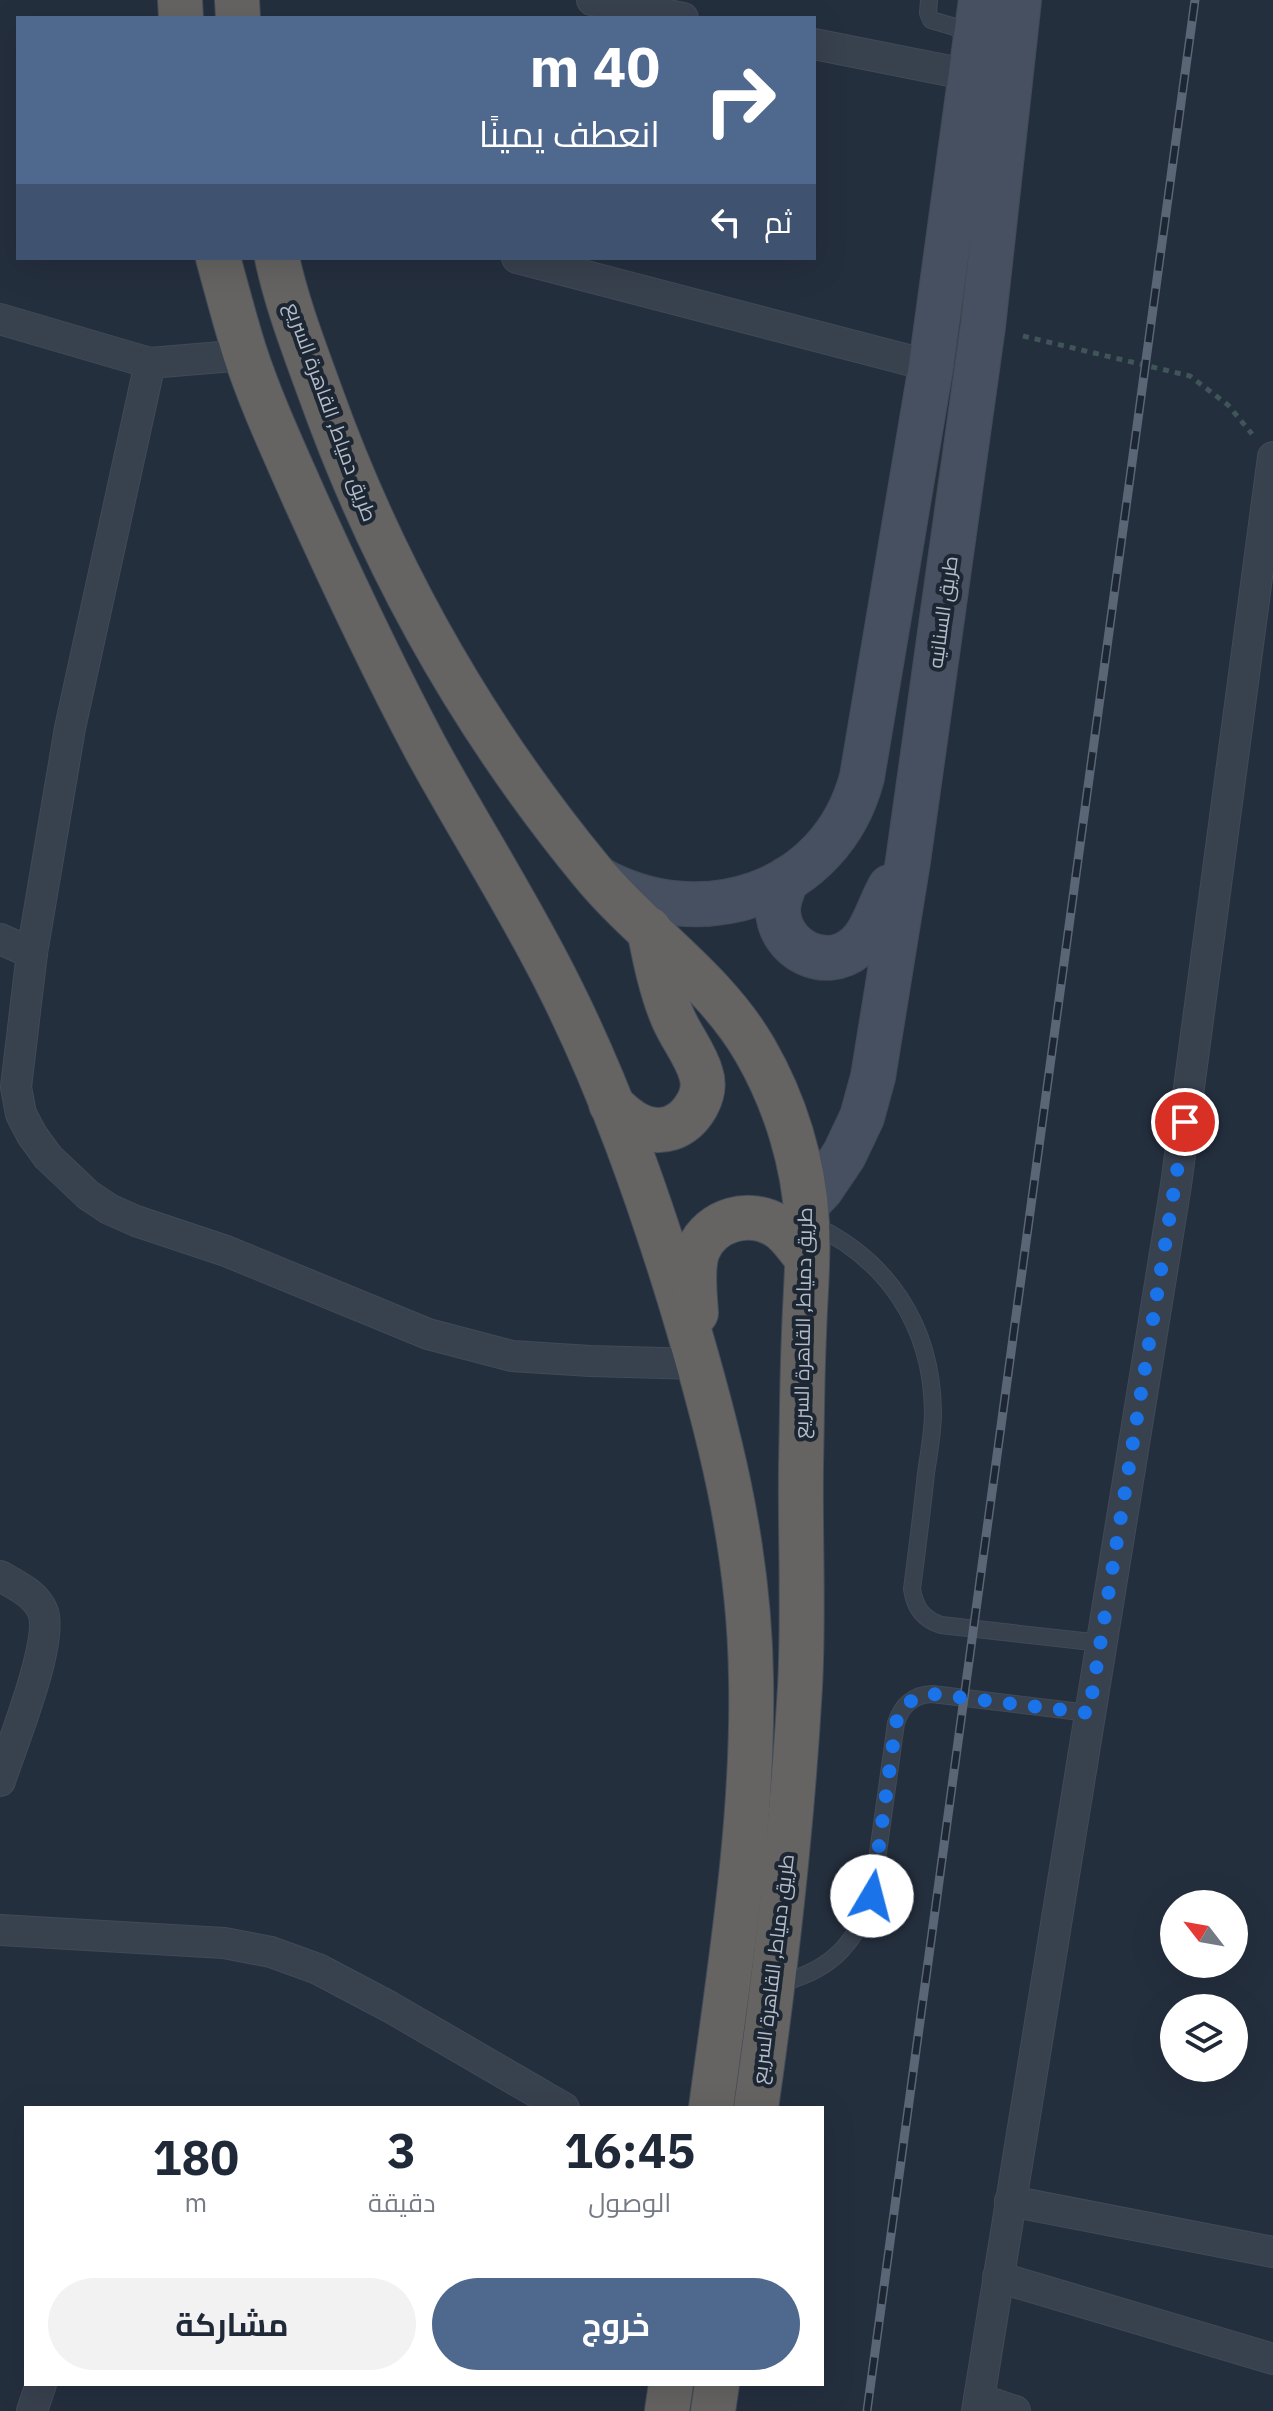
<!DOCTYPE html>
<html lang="ar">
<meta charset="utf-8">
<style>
body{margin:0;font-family:"IBM Plex Sans",Cairo,sans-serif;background:#f2f2f3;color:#1f2937;direction:rtl;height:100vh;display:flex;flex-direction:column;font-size:30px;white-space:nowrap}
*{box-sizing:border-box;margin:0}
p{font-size:26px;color:#747a83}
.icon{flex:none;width:44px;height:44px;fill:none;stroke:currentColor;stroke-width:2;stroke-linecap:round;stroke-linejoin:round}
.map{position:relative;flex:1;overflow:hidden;direction:ltr}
.side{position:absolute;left:24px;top:2106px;width:800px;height:280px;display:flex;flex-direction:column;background:#fff;border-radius:0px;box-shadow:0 8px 32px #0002;direction:rtl}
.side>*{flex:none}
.guide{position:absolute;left:16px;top:16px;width:800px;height:244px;border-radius:0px;box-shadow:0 8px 32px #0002;direction:rtl;background:#4f688e;color:#fff;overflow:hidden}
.needle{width:52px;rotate:301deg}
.controls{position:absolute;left:1160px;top:1890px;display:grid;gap:16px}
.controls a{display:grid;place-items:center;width:88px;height:88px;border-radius:50%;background:#fff;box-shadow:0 8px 32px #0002;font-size:40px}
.pin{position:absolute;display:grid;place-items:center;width:68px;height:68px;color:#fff;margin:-34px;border:4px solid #fff;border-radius:50%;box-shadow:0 2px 8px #0007}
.me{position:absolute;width:88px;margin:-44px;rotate:8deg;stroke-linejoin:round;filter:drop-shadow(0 0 6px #0008)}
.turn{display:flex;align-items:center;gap:28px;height:168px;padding:0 24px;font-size:36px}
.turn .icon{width:104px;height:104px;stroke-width:2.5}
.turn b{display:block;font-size:56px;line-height:68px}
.then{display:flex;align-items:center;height:76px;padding:0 24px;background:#0003;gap:16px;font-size:30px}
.eta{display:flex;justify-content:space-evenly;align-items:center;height:136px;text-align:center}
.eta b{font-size:48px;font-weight:700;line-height:56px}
.action{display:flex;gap:16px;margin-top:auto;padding:16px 24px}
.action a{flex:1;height:92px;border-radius:48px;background:#4f688e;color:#fff;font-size:32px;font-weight:700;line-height:92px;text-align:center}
.action a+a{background:#f2f2f3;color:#1f2937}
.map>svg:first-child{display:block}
</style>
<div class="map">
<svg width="1273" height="2411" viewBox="0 0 1273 2411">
<rect width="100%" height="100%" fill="#242f3e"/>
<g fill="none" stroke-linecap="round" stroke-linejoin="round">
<g stroke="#414a57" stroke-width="18">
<g id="service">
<polyline points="929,0 928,13 931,20 955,27 970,40"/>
<path d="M809,1223c78,35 123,102 124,189 0,20 -4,41 -7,61 -4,39 -9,77 -14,116 3,19 11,30 29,36l160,18"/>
<path d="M775,1984c52,-11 80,-37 97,-88l24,-173c6,-18 17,-28 36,-29l157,19"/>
</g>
</g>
<g stroke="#414a57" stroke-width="32">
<g id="minor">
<polyline points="592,0 683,18"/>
<polyline points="814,44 970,75"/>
<polyline points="517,258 931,366"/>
<polyline points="0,319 150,363 245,355"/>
<polyline points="150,363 70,728 32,953 16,1087 21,1114 32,1135 48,1157 88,1195 109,1209 136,1221 226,1251 428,1334 512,1356 590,1361 699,1364"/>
<polyline points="0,939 32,953"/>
<path d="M0,1576c16,9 36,18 43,36 11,30 -32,135 -43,169"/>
<polyline points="0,1930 224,1943 271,1952 318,1969 390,2007 564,2108"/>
<polyline points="1010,2201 1273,2252"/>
<polyline points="998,2277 1273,2359"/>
<polyline points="979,2399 1015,2411"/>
<polyline points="32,2411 41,2384"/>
<polyline points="977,2411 1176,1185 1273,457"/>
</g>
</g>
<g stroke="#414a57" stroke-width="46">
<g id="secondary">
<path d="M597,878c102,58 234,18 265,-101l69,-411 50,-366"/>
<path d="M787,879c-4,10 -9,20 -9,31 1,39 47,63 78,37 17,-14 23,-41 34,-60"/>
<polyline points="806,1205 821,1189 844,1155 862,1117 873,1077 908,861 983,326 1019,0"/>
</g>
</g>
<g stroke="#434c59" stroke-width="46">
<g id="trunk">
<polyline points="180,0 181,18"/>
<polyline points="237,0 238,18"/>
<path d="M218,258c9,32 17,64 27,95 16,49 39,98 60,146 38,84 77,167 120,248 44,81 94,158 135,241 50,100 87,205 120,312 38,127 69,243 71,377 3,144 -21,288 -40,431"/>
<path d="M277,258c10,46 27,90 43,134 63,176 154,337 272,480 52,63 122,107 163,178 30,52 49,113 52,173 2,37 -2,74 -3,111 -2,43 -2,87 -3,131 -1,74 3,148 -1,222 -8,141 -24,281 -44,421"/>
<path d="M611,1104c16,16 35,32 60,24 20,-7 37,-33 30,-54 -5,-19 -20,-37 -28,-56 -12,-28 -18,-59 -24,-89"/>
<path d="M696,1313c-1,-18 -5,-45 2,-63 13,-31 52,-41 79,-24 12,7 21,22 30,32"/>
<polyline points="667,2411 671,2384"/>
<polyline points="713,2411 717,2384"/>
</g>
</g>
<polyline stroke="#3f5557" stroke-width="5" stroke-dasharray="6 6" stroke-linecap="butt" points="1023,336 1190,376 1228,405 1252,434"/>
<use href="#service" stroke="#38414e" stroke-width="16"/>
<use href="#minor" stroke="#38414e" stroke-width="30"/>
<use href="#secondary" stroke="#465061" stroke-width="44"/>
<use href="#trunk" stroke="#656462" stroke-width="44"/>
<g stroke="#5a6575" stroke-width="9">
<polyline id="rail" points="867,2411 1195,0"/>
</g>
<use href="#rail" stroke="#1d2633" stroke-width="6" stroke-dasharray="18" stroke-linecap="butt"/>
</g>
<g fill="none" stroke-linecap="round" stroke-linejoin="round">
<path stroke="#1a73e8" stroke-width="14" stroke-dasharray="0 25.2" d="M872,1896l24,-173c6,-18 17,-27 36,-29l157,19 96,-591"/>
</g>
<g text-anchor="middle" stroke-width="8" stroke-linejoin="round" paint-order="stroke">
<g font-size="20" fill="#b4bcc9" stroke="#1d2633">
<text transform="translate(331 412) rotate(70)" y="7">طريق دمياط, القاهرة السريع</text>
<text transform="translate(943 612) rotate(-82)" y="7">طريق السنانيه</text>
<text transform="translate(803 1323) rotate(-89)" y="7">طريق دمياط, القاهرة السريع</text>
<text transform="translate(773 1969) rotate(-83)" y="7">طريق دمياط, القاهرة السريع</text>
</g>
</g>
</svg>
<div class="controls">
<a><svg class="needle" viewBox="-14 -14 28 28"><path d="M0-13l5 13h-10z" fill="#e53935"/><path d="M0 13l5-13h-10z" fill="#747a83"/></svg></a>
<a><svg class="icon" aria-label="layers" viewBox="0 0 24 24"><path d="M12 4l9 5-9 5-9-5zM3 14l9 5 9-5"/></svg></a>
</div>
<div class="pin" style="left:1185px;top:1122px;background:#d93025"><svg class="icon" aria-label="arrive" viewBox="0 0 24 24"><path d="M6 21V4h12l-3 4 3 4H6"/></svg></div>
<svg class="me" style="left:872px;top:1896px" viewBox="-20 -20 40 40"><circle r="19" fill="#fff"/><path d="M0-13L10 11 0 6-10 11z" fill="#1a73e8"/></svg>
<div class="guide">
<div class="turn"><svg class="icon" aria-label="right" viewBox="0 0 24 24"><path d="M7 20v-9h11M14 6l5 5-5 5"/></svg><div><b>40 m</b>انعطف يمينًا</div></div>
<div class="then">ثم<svg class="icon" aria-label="left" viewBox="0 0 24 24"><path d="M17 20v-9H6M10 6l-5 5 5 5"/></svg></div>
</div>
<section class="side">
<div class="eta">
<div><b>16:45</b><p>الوصول</p></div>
<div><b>3</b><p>دقيقة</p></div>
<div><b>180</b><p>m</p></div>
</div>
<div class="action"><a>خروج</a><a>مشاركة</a></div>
</section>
</div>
